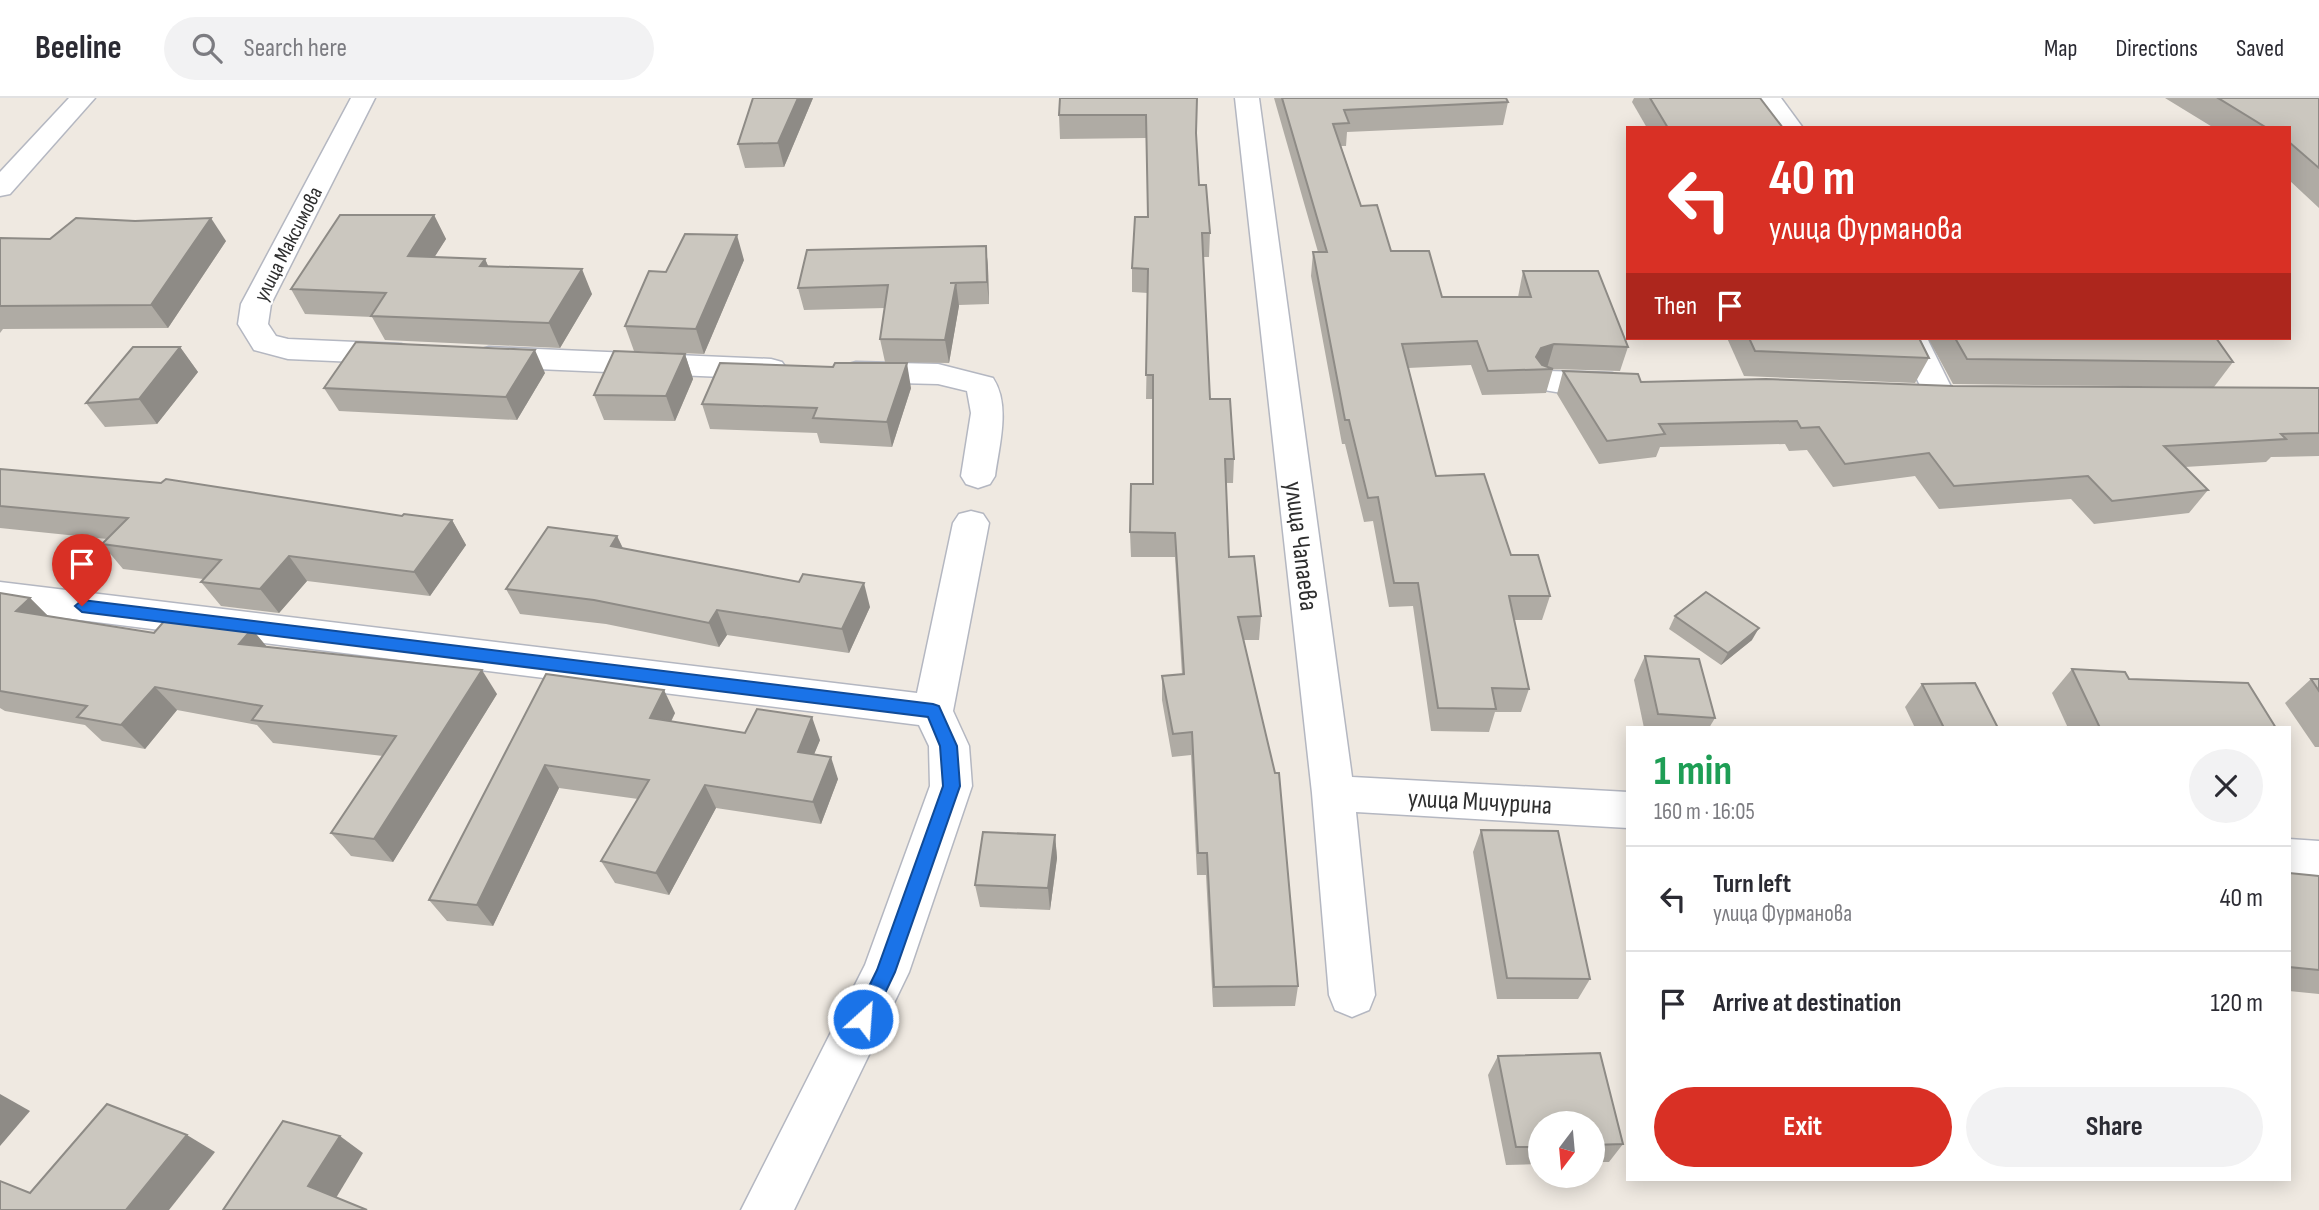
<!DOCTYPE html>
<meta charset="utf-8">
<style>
body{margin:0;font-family:"Sofia Sans Condensed",sans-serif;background:#f2f2f3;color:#2b2b33;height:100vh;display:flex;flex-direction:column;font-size:26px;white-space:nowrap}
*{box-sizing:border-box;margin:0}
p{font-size:23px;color:#7c7c81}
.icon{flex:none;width:38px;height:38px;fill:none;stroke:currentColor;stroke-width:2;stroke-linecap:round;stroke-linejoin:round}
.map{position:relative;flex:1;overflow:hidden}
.side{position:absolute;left:1626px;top:628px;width:665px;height:455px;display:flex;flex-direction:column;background:#fff;border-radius:0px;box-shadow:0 4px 18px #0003}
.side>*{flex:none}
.banner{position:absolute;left:1626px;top:28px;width:665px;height:214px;border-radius:0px;box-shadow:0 4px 18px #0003;background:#d93025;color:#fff;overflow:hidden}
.needle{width:46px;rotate:196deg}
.tools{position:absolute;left:1528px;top:1013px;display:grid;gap:14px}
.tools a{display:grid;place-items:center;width:77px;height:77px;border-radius:50%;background:#fff;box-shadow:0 4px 18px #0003;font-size:35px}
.pin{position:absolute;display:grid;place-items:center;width:60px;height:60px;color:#fff;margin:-72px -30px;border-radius:50% 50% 50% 0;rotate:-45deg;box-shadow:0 0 7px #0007}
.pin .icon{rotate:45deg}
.me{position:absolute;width:77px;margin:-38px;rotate:26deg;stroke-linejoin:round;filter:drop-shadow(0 0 5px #0008)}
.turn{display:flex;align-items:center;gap:24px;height:147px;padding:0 28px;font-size:32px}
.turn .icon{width:91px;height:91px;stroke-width:2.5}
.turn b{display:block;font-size:49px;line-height:60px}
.then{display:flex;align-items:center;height:66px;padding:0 28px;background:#0003;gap:14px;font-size:26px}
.round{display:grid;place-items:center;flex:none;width:74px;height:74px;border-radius:37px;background:#f2f2f3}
.overview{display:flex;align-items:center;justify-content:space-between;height:119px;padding:0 28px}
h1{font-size:42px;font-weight:700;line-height:52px;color:#1e9e55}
.action{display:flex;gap:14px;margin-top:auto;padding:14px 28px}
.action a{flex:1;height:80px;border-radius:42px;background:#d93025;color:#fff;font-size:28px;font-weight:700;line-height:80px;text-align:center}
.action a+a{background:#f2f2f3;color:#2b2b33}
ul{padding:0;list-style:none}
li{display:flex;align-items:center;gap:21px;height:105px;padding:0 28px;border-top:2px solid #e1e1e2}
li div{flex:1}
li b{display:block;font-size:26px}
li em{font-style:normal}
header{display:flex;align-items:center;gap:42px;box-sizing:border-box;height:98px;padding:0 35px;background:#fff;border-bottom:2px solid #e1e1e2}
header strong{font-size:33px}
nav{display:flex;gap:38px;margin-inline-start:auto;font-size:24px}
.search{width:490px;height:63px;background:#f2f2f3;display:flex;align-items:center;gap:18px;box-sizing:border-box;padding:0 24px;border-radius:38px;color:#7c7c81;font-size:26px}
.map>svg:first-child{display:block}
</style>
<header>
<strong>Beeline</strong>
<div class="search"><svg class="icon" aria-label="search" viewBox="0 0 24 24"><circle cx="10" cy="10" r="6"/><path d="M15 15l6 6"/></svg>Search here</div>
<nav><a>Map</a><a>Directions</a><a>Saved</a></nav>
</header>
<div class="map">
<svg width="2319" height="1112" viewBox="0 0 2319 1112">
<rect width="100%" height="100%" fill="#efe9e1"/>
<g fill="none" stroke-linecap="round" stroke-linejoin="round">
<g stroke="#b4b7c1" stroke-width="3">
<g id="minor">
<polygon points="69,0 95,0 10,96 0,98 0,74"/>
<polygon points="351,0 375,0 271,206 268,226 276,238 288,241 401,246 412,249 417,256 412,263 401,266 288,261 254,252 238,226 241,206"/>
<polygon points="1235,0 1259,0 1352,679 1628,694 1628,730 1356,714 1375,897 1369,912 1352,919 1335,912 1329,897 1312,695"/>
<polygon points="1757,0 1781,0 1803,30 1777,30"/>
<polygon points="1897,240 1927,240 1956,299 1951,306 1940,309 1929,306"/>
<polygon points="489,249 771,261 782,264 787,271 782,278 771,281 489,269 478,266 473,259 478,252"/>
<path d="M856,264l82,2 55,14c18,27 6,68 2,98l-5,8 -12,4 -12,-4 -5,-8 10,-63 -4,-22 -29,-7 -82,-2 -11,-3 -5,-7 5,-7z"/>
<path d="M1548,273l64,2 11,3 5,7 -5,7c-25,7 -61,5 -86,-2l-5,-7 5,-7z"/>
<polygon points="971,413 983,416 989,425 953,613 969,648 972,688 909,874 794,1112 741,1112 865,867 930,688 929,648 919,627 0,512 0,484 917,595 953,425 959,416"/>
<polygon points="2289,741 2319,743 2319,781 2289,779"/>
</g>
</g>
<use href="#minor" fill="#fff" fill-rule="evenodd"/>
</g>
<g fill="#afaba4">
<polygon points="813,0 784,69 745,70 738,46"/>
<polygon points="1197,0 1196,35 1199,87 1210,135 1209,159 1203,159 1210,301 1234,361 1233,385 1226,385 1229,459 1261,518 1259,542 1244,542 1298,888 1295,908 1213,909 1206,777 1197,777 1191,657 1172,659 1162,602 1162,578 1182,577 1175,459 1131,459 1130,434 1153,386 1153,301 1146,301 1148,195 1132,194 1132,170 1148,119 1146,40 1060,41 1059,17"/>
<polygon points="1274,0 1506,0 1508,4 1503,27 1347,34 1346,48 1341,48 1361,108 1391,153 1442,199 1518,199 1523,173 1628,249 1620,273 1552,271 1553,271 1546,295 1482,297 1471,267 1408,270 1436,378 1550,498 1542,522 1514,522 1529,591 1521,614 1495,614 1489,634 1431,633 1413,508 1389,509 1373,423 1364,424 1345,346 1342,346 1311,178 1313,154 1318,154"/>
<polygon points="1634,0 1760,0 1783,30 1647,30 1632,4"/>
<polygon points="2165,0 2319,0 2319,110 2289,82 2289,30 2214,30"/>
<polygon points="434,117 446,141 434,159 485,161 488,168 592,196 560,250 385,242 372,219 305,216 291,191"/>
<polygon points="0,140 226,143 168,230 3,231 0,235"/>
<polygon points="986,148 988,170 989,206 959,207 949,265 885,264 880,241 885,210 804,212 798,190"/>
<polygon points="744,162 704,256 634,253 625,228 666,174"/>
<polygon points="1727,240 1919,240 1929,260 1915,285 1744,278"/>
<polygon points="1928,240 2216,240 2233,264 2214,289 1953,286"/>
<polygon points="180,249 198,274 157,326 105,329 86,305"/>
<polygon points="685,256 693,281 675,323 604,322 594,297"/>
<polygon points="1563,273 1641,284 1953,288 2319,290 2319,358 2271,359 2266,364 2185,369 2208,392 2189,415 2094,426 2071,401 1939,411 1915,378 1833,389 1807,352 1789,353 1785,346 1660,349 1656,359 1599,366 1557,296"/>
<polygon points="545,275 517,322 339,313 324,290"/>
<polygon points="911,290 892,349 820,345 817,335 710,331 702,306"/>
<polygon points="0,371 402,418 452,422 466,447 430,498 307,483 279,515 221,508 201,484 203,481 123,471 102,446 107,441 0,430"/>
<polygon points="617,438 623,450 870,509 849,555 727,537 719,549 606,526 520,516 506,491"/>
<polygon points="0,495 30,500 48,518 154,535 238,529 252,531 266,548 497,596 393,764 351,758 331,735 383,658 273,645 257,627 177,612 145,651 102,643 85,627 5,613 0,610"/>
<polygon points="1675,518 1752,542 1721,567 1669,531"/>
<polygon points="1645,558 1715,620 1709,630 1644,630 1634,582"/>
<polygon points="2072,571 2276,630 2068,630 2052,595"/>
<polygon points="546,576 675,615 671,624 745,635 820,642 814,656 838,681 821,726 716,710 669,797 615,785 601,763 638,701 559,690 493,828 447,823 429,802"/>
<polygon points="2311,581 2319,581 2319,649 2315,649 2285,605"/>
<polygon points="1922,586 1998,630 1915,630 1905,609"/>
<polygon points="1481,732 1590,881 1578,901 1497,901 1473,754"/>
<polygon points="1055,737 1057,760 1050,812 980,809 975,787"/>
<polygon points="2289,775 2319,778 2319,896 2289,893"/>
<polygon points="1498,958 1623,1046 1609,1064 1592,1064 1592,1026 1540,1026 1540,1066 1506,1067 1488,977"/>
</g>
<g fill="#8e8b86">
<polygon points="798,0 813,0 784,69 778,45"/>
<polygon points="434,117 446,141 420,182 408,158"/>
<polygon points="211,120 226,143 168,230 151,207"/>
<polygon points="737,137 744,162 704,256 696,231"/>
<polygon points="986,148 988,170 989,206 987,184"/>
<polygon points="485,161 496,186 480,168"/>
<polygon points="582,171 592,196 560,250 549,225"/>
<polygon points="956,185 959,208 949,265 945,242"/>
<polygon points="1554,246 1547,270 1532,272 1536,259 1541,250"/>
<polygon points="180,249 198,274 157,326 139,301"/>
<polygon points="535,252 545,275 517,322 506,299"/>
<polygon points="685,256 693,281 675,323 666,298"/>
<polygon points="907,265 911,290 892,349 887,324"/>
<polygon points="452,422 466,447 430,498 414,474"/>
<polygon points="617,438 628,462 611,448"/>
<polygon points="289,458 307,483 279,515 260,491"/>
<polygon points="864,485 870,509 849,555 842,531"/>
<polygon points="30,500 54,524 16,513"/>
<polygon points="717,512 727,537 719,549 709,525"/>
<polygon points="232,522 246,538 252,531 272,555 239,546 228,527"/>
<polygon points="1759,530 1752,542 1721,567 1728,555"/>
<polygon points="482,572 497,596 393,764 374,741"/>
<polygon points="155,589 177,612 145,651 121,627"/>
<polygon points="664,592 675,615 661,643 650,620"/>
<polygon points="812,619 820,642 806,676 798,654"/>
<polygon points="831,659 838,681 821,726 813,704"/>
<polygon points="545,667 559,690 493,828 477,807"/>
<polygon points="705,687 716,710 669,797 656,775"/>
<polygon points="1055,737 1057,760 1050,812 1048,790"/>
<polygon points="0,996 30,1013 0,1048"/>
<polygon points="187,1037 215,1054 169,1112 126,1112"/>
<polygon points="340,1038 363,1055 333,1105 308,1088"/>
</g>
<g fill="#cbc7bf" stroke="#8e8b86" stroke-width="2">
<polygon points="753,0 798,0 778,45 738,46"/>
<polygon points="1060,0 1197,0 1196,35 1199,87 1206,87 1210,135 1202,135 1210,301 1230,301 1234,361 1225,361 1229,459 1254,458 1261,518 1238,519 1275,675 1279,675 1298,888 1214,889 1207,755 1198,755 1192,634 1173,636 1162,578 1184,576 1175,435 1130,434 1131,386 1153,386 1153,277 1146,277 1148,171 1132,170 1135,119 1148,119 1146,17 1059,17"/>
<polygon points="1282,0 1506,0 1508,4 1344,12 1349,25 1333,26 1361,108 1377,107 1391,153 1429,153 1442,199 1531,199 1523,173 1598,173 1628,249 1554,246 1541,250 1536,259 1542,267 1553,271 1488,273 1477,243 1402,246 1436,378 1484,376 1511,457 1538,457 1550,498 1509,498 1529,591 1492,590 1496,611 1438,610 1418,485 1394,485 1378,399 1368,400 1349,322 1345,322 1313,154 1327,154"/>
<polygon points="1650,0 1760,0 1783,30 1668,30"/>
<polygon points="2218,0 2319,0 2319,70 2289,44 2289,30 2267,30"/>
<polygon points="340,117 434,117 408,158 485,161 480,168 582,171 549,225 371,218 386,195 291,191"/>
<polygon points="76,120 135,123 211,120 151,207 0,208 0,140 50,141"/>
<polygon points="685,136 737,137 696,231 625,228 649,173 666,174"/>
<polygon points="986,148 987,184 950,185 956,185 945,242 880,241 888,187 798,190 807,152"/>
<polygon points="1749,240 1919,240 1929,260 1755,253"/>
<polygon points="1955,240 2216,240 2233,264 1967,261"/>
<polygon points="356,244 535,252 506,299 324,290"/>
<polygon points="133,249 180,249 139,301 86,305"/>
<polygon points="614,253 685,256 666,298 594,297"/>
<polygon points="720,265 833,269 835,265 907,265 887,324 813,320 817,310 702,306"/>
<polygon points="1563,273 1638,276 1641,284 1766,281 1953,288 2319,290 2319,335 2281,336 2286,341 2164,348 2208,392 2112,403 2088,378 1954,388 1929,355 1845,366 1819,329 1801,330 1797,323 1659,326 1665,336 1607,343"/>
<polygon points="0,371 161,385 166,381 402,418 404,416 452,422 414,474 289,458 260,491 201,484 221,462 102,446 128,420 0,408"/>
<polygon points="548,429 617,438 611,448 799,484 803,476 864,485 842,531 717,512 709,525 594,502 506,491"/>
<polygon points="1706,494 1759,530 1728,555 1675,518"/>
<polygon points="0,495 30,500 16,513 154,535 172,514 232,522 228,527 252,531 239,546 482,572 374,741 331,735 396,638 252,622 262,608 155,589 121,627 77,619 87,608 0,593"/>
<polygon points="1645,558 1699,561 1715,620 1658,616"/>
<polygon points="2072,571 2125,574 2129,581 2248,585 2276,630 2100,630"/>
<polygon points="546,576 664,592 650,620 745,635 757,611 812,619 798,654 831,659 813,704 705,687 656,775 601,763 649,682 545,667 477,807 429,802"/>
<polygon points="2311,581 2319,581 2319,593"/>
<polygon points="1975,585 1998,630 1944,630 1922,586"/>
<polygon points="1481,732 1558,733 1590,881 1507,880"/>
<polygon points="983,734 1055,737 1048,790 975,787"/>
<polygon points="2289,775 2319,778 2319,872 2289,869"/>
<polygon points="1600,955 1623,1046 1592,1047 1592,1026 1540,1026 1540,1049 1516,1049 1498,958"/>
<polygon points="107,1006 187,1037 126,1112 0,1112 0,1083 30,1095"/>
<polygon points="283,1023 340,1038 308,1088 367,1112 223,1112"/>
</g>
<polygon fill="#1a73e8" stroke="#114b97" stroke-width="2" points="82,502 933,606 939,608 957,648 960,688 895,874 870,927 863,930 856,927 853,921 877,872 943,688 940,648 928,619 82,514 75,508"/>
<g text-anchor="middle" stroke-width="5" stroke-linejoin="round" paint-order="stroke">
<g font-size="21" fill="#2e2e2e" stroke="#fff">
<text transform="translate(288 146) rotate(-63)" y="7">улица Максимова</text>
</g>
<g font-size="26" fill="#2e2e2e" stroke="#fff">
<text transform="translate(1302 448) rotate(83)" y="9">улица Чапаева</text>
<text transform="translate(1480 703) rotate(3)" y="9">улица Мичурина</text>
</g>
</g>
</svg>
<div class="tools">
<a><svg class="needle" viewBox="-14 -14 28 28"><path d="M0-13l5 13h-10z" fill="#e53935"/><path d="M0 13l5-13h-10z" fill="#7c7c81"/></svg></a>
</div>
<div class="pin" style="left:82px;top:508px;background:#d93025"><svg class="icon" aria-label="arrive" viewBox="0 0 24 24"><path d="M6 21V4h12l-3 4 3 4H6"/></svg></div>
<svg class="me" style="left:863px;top:921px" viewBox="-20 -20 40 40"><circle r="17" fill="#1a73e8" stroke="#fff" stroke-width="3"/><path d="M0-11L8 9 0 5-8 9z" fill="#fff"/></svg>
<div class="banner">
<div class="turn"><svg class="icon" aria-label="left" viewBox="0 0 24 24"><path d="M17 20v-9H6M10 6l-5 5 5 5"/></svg><div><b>40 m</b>улица Фурманова</div></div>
<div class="then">Then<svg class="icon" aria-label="arrive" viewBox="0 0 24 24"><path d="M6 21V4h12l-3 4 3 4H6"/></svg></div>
</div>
<section class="side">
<div class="overview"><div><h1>1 min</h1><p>160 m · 16:05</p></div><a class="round"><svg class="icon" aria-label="close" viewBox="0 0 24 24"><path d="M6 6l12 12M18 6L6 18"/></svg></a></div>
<ul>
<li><svg class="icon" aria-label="left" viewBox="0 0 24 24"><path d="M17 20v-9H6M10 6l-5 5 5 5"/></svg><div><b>Turn left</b><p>улица Фурманова</p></div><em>40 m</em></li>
<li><svg class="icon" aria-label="arrive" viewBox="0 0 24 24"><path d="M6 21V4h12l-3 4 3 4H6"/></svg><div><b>Arrive at destination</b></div><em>120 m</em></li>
</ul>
<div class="action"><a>Exit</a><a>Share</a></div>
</section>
</div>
